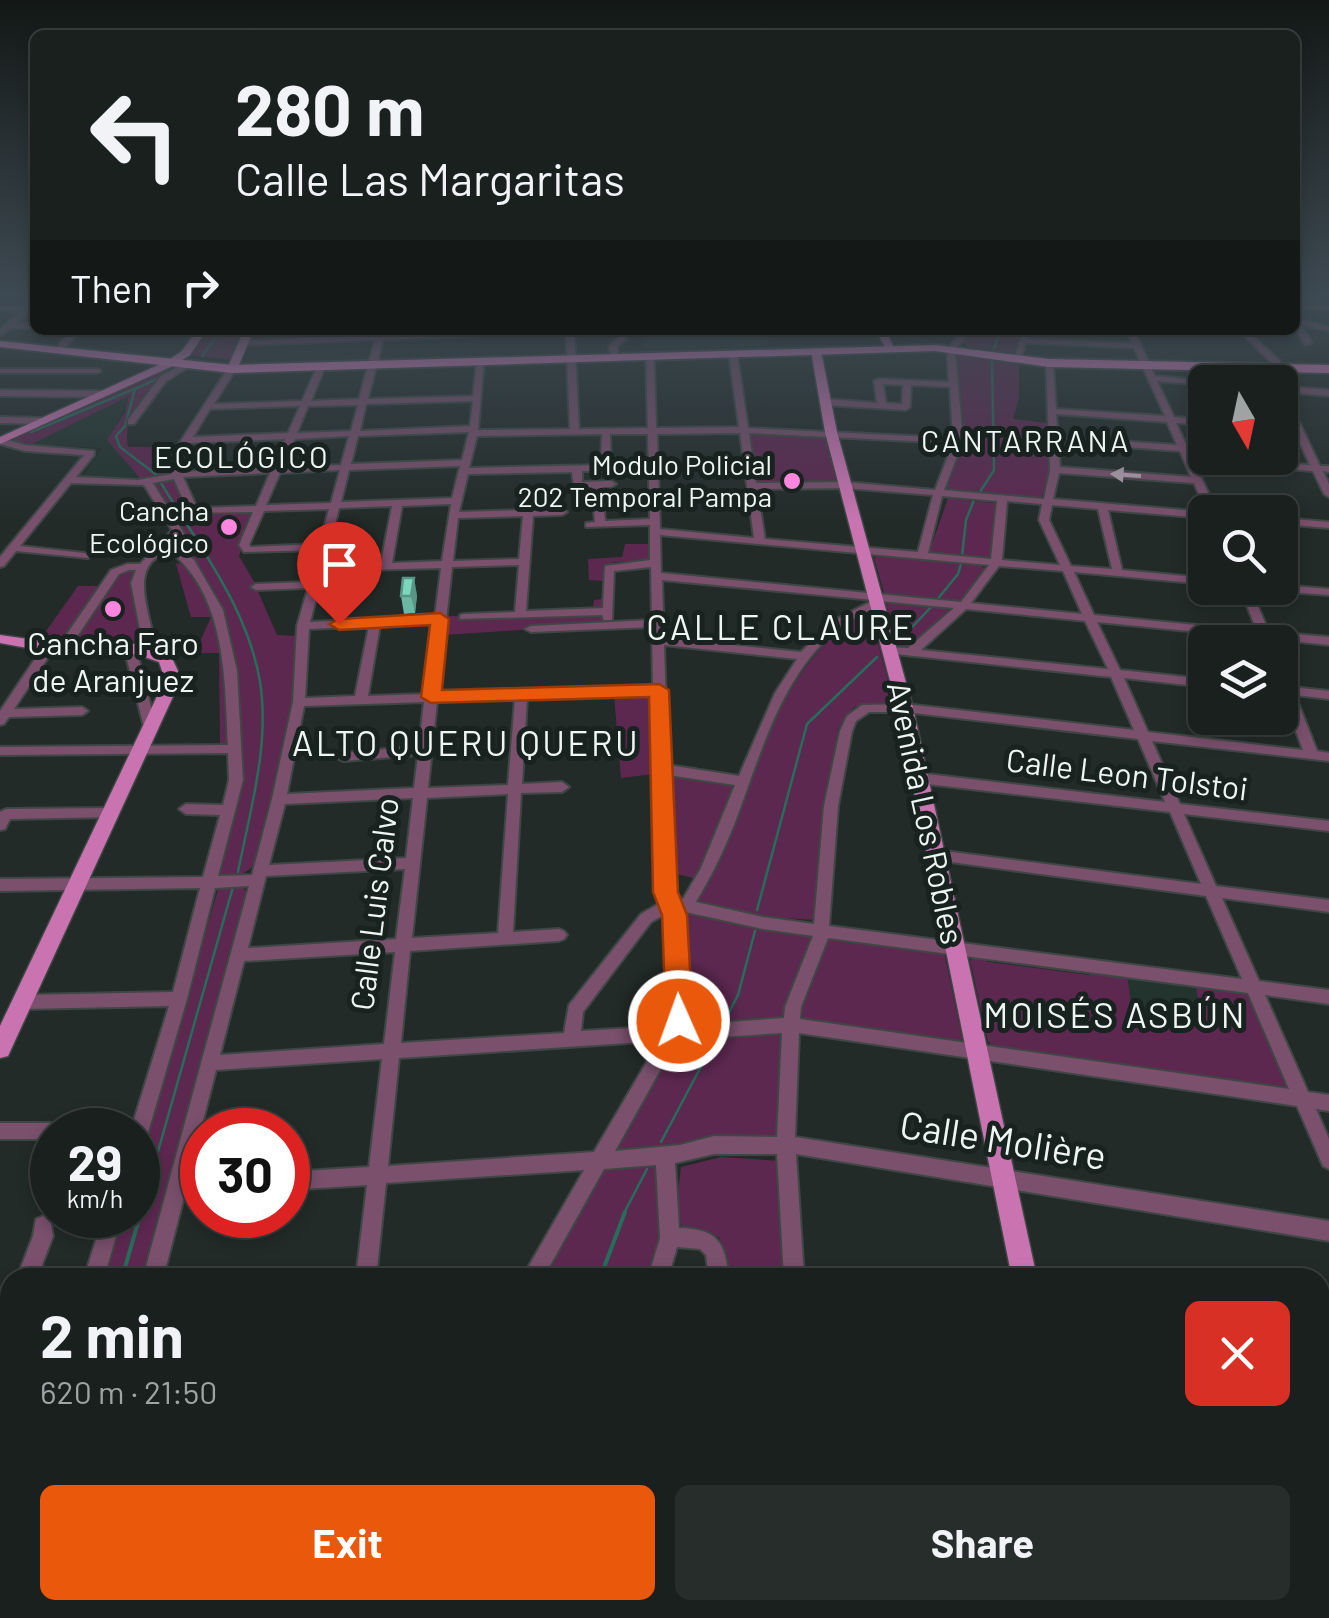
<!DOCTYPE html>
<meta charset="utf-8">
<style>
body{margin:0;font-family:Barlow,sans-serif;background:#272d2b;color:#f1f3f6;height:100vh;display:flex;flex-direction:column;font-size:38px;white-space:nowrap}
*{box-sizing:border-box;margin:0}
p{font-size:32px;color:#9fa3a4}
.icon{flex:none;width:55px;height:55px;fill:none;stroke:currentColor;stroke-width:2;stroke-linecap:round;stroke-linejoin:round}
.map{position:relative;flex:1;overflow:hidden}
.drawer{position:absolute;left:0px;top:1268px;width:1330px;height:352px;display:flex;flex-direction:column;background:#1a201e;border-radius:30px 30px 0 0;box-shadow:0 5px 15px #0003,0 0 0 2px #383e3c}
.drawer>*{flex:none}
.banner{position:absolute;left:30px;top:30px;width:1270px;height:305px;border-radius:15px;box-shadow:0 5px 15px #0003,0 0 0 2px #383e3c;background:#1a201e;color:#f1f3f6;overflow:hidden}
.needle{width:65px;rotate:171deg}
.buttons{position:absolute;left:1188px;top:365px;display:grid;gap:20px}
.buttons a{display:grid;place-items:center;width:110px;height:110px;border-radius:15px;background:#1a201e;box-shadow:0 5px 15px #0003,0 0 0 2px #383e3c;font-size:50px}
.speed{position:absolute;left:30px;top:1108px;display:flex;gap:20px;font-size:50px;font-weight:700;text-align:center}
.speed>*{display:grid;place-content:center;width:130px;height:130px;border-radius:50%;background:#1a201e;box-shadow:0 5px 15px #0003,0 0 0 2px #383e3c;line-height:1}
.speed small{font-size:25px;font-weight:400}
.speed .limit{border:15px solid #d22;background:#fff;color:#111}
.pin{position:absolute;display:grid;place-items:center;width:85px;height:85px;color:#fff;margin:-102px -42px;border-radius:50% 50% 50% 0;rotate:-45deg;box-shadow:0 0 10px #0007}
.pin .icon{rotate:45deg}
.me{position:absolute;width:110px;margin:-55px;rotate:358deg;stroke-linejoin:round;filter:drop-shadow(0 0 8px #0008)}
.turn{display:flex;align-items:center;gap:35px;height:210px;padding:0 40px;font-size:45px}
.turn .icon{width:130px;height:130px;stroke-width:2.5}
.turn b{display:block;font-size:70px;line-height:85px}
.then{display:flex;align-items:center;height:95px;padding:0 40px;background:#0003;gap:20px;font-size:38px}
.round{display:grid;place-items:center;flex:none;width:105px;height:105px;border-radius:15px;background:#272d2b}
.headline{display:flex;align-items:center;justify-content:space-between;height:170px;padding:0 40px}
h1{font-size:60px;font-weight:700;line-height:75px}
.button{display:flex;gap:20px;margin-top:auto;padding:20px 40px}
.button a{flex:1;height:115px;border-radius:15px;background:#ea580c;color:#fff;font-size:40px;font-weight:700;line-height:115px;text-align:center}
.button a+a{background:#272d2b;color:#f1f3f6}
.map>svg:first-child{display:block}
</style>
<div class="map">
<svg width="1329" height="1618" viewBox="0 0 1329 1618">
<rect width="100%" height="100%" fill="#222b28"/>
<g fill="#23342e">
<polygon points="643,330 765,330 770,345 644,348"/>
<polygon points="123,396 131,398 108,440 140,478 83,476 102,448 30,444"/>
<polygon points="1127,977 1196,986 1205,1028 1133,1018"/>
<polygon points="1320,1393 1329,1394 1329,1618 1318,1618 1317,1610 1320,1610"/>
</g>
<g fill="#5d2850">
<polygon points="206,330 246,330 232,360 190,355"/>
<polygon points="971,330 1024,330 1016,351 1009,353 966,346 962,340"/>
<polygon points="959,353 1019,362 1019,398 1013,419 1047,423 1051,468 1041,499 949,491 946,487 963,441 955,354"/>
<path d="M178,369l-19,11 -31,39c0,9 -2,18 0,28h49l-9,14 2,14 -34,6 3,-4 -32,-37 18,-28 4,-16 -101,50 -15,-3v-6l141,-63z"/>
<polygon points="749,432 827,436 839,481 758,483"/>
<polygon points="175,479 188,511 255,511 239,556 256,585 252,589 257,589 277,635 296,636 295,652 299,655 295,703 257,864 242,874 209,877 236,804 220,609 185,549 175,519 154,483"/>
<polygon points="948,498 1001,504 989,559 929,553"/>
<polygon points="625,544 651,544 651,560 614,562 605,566 605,607 593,609 594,600 602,599 603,581 589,580 588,559 622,557"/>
<polygon points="878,556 980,565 985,569 962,602 885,596 874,558"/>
<polygon points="186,562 213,607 227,671 228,746 220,746 219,653 195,653 211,617 191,617 176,564"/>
<polygon points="125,569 140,569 144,632 140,641 71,644 118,574"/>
<polygon points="78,586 101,586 64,641 39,641"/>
<polygon points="897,603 946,608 949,611 906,651 900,650 886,604"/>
<path d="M868,606l26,97 -40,4 -16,22 -21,191 -67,-4 -54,-14c14,-21 22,-47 32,-70 35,-88 59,-169 140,-226z"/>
<polygon points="601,614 603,622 600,625 443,635 445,616"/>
<polygon points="646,694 652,696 654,774 621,778 614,695"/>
<polygon points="673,775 733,786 700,873 693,878 672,873 669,780"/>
<polygon points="242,885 248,895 147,1277 105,1278 123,1215 138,1215 138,1163 219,886"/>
<polygon points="685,911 808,931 815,937 787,1005 780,1135 617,1151 686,1026 681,915"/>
<polygon points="828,938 944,952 963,1042 960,1045 803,1021 801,1003"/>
<polygon points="977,954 988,962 1089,975 1094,970 1127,974 1133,1018 1204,1028 1195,983 1244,990 1249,994 1288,1084 1286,1089 992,1046 988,1041 970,960"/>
<polygon points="721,1157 781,1161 786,1277 729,1274 719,1237 683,1229 676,1209 681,1167"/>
<polygon points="657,1164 661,1251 646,1277 545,1278 602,1171 609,1166"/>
<polygon points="83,1610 313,1610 306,1616"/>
<polygon points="784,1610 1080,1610 1080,1618 785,1618"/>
<polygon points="1120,1610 1317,1610 1318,1618 1121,1618"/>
</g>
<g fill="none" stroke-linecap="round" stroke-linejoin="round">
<g stroke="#266d5b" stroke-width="2.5">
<polyline points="994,348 1001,330"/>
<polyline points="202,356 221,330"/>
<polyline points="31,432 139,387"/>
<polyline points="158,476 120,447 116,436 125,426 135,389 161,377"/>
<path d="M161,483c37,62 87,125 99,199 10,62 -10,129 -22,190"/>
<polyline points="980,492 994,470 992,359"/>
<polyline points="962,556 966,520 974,500"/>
<polyline points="936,601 958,574 961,564"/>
<polyline points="900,640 931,607"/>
<polyline points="757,910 807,724 877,657"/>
<polyline points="726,1018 738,995 755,931"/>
<polyline points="661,1142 713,1044"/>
<polyline points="140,1215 233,887"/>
<polyline points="623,1215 647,1169"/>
</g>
<g stroke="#266d5b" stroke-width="4">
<polyline points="122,1278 141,1212"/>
<polyline points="600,1278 625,1212"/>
<polyline points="2,1529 10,1513"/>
<polyline points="435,1618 438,1610"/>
</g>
<g stroke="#3f4744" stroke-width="4">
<g id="minor">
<polygon points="1295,302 1329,307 1329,311 1295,306"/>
<polygon points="32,306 32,310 16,324 35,324 35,328 11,328 0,336 0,330 22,310 0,311 0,307"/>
<polygon points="1295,316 1301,316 1301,320 1329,327 1329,331 1301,325 1312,343 1305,345 1295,328"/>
<polygon points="74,330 82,330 65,347 59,347 59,343"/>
<path d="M378,330h8l-1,5 101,-4v4h-3l-100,5 -15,59 105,-3 4,-35 7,-2 -6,71 92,-1 -4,-99h8l5,99 69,-1 -2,-72 4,-2 4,2 2,72 83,-1 -10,-73 4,-2 4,2 11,74 205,10 -3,-51 -39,-2 -1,22 -4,3 -81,-5 -4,-3 4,-3 52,4 -3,-22 4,-2 71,3 -2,-32 16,-20h8l-16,20 8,91 -19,49 100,9 6,-29 -4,-109 7,2 3,46 109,7 -31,-68 -108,-5 -7,19h-6l10,-32h8l-3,9 104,4 -6,-13h8l21,46 53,5 -3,4 -48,-4 17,36 31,2v6l-29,-2 16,34 118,8 -30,-65v-14l49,4v6l-44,-4 35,74h9v6l-6,-1 6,13v13l-5,-3 -11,-23 -119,-9 23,50h-10l-13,-29 -135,-10 -6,26 154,13h-2v6l-97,-8 14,60 83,8v6l-131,-12 20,43 163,16 -17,-43h10l19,44 60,5v8l-56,-6v3h-10l-3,-4 -163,-16 23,48 85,9v8l-81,-9 24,54 155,18 -21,-56h-2v-26l6,4 6,15 37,4v8l-34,-4 22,56 12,2v8l-177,-20 28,63 149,17v10l-145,-17 32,72 113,14v12l-107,-14 37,83 70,9v14l-64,-9 43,97 21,3v16l-13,-2 13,30v30l-6,-3 -26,-60 -498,-73 -4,104 534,84v20l-533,-87 8,124h-20l-7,-124h-63l-39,9 4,65c38,1 46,13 50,50h-20l-3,-23 -6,-6 -23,-2 -9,31h-20l12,-40 -4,-73 -52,4 -61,109h-21l62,-108 -198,13 -10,95h-20l11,-93 -79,5v-18l81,-5 13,-108 -166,11 -28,109 14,-1v18l-18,1 -21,81h-20l106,-392 -34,2 -28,111 -40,137 -3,6 -6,2v-14h-7l38,-124 -146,3 -6,-2 -2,-5 2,-5 6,-2 150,-3 27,-104 -200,3v-12l203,-2 17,-62 -34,-1 -7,-5 7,-5 37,1 6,-25 -1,-27 -228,2v-8l228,-2c-3,-66 -2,-148 -57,-193 -42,8 -24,55 -18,83l-11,17h-5l19,75 -2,3 -4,1 -6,-4 -20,-79 6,-4 4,2 7,-11 -10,-52 5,-13h-7l-10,4 -51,76h-8l-2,-3 53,-77 16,-6h13l32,-34 -28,-45 -73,-2 -51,63 64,7 5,3 -1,2 -72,-7 -12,15 -4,1v-10l84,-102 -59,-4 -25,-7v-6l25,7 69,6v4l-18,22 62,3 34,-6 -5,-12 62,-95 7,2 -22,35 88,-3 15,-34 4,-2 4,2 -14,34 48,-2 16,-59 -130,5h-3v-4l135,-6zM883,384l20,1 -1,19 -16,-1zM473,401l-3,25 -110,5 6,-27zM358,405l-7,26 -54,2 11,-27zM300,406l-12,27 -95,4 17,-28zM1056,414l111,8 10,23 -119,-8zM469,432l-7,28 -111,4 7,-28zM740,433l14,105 -94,-9 -3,-95zM749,433l204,10 -18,47 -90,-8 -89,1zM602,434l-1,31 -132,3 8,-32zM610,434h38l2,85 -45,2 -3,-34h9l5,-3 -5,-3 -29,1v-11h24l5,-3zM349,436l-8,29 -58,2 12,-28zM285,439l-12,28 -92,5 -4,-10 12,-19zM1058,442l122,9 11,26 -131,-10zM460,466l-8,32 -111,4 8,-32zM340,470l-9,33 -65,2 14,-32zM572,472l2,15h18l3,35 -9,1v4l64,-2v35l-45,6 -2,42 -77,3 7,-95 29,-1 5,-3 -5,-3 -103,3 9,-38zM270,473l-14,33 -59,2 -14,-31zM174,479l15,34 64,-1 -14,33 5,7 74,-2 -9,32 -53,2 -5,3 5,3 52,-2 -11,38 -4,76 -21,97 -20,76 -34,1 25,-96 -6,-109 -14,-61 -29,-50 -17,-14h-8l7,-8 5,2 5,-3 -33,-54zM845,488l88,7 -15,57 -153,-13 -8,-50zM942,496l55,5 -6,58 -63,-6zM1007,501l35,3 -3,16 21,45 -58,-5zM451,504l-9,57 -50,2 10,-57zM1052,505l46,4 14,60 -41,-3 -22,-46zM392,506l-11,57 -56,2 14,-57zM329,509l-9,35 -69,3 -2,-2 15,-34zM523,516l-4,43 -66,2 5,-43zM660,535l329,30 -28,37 -300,-29zM519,565l-4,47 -51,2 -4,1v4l142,-4 2,5h8l2,-49 37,-4 1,53 -121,6 -6,3 6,3 121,-5 1,59 -215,7 14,-126zM999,566l64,5 19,43 -111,-11zM441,568l-6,48 -125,6 13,-51zM662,580l212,20 -41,21 -32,31 -137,-14zM880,601l74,7 -46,40 -22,-1v6l225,24 23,53 -229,-26 -43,1 -15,11 -7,15 -16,75 -10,118 -51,-7 -67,-15c15,-25 27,-50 38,-77 26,-68 46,-149 105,-197 12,-9 28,-16 41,-23zM966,609l119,12 23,48 -187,-19zM434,623l-9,71 -57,2 12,-71zM369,626l-14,70 -50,2 4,-69zM664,645l133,14 -22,34 -36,83 -71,-11zM653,694l5,199 4,9 -21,12 -72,91 -5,28 -163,10 9,-92 149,-10 5,-2 3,-4 -3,-4 -5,-2 -46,3 8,-139 41,-1 7,-5 -7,-5 -40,2 5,-86zM515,699l-7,86 -80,3 9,-87zM424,702l-5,44 -76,7 -7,4 7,4 75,-6 -4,33 -127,6 17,-88zM869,712h36l233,27 27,63 -247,-29 -7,5 7,5 252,29 31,72 -265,-34 -5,1 -2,4 2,4 5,1 270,36 36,83 -413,-53 9,-120 14,-75 4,-10zM668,775l67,10 -34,83 -18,31 -8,-1 -3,-5zM508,794l-10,139 -86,5 15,-140zM413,798l-7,60 -137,7 16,-61zM405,869l-9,70 -148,9 18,-72zM681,911l82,18 50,7 -28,71 -1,11 -99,7 2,-4zM667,913l4,107 -4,6 -86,5 2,-19 68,-90zM828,938l420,55 41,96 -489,-70 1,-12zM395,952l-11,92 -164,11 24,-94zM782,1033l-5,104 -63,-1 -34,9 -65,6 62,-111zM659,1041l-65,111 -206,14 11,-108z"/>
<polygon points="617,330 625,330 626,339 617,347 618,353 614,355 610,353 609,346 618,338"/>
<polygon points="1238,330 1246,330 1280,361 1280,365 1274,365"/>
<polygon points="185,363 192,365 166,381 134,424 128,424 128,420 160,377"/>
<polygon points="0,369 97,369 101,371 97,373 0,373"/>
<polygon points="0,390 103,391 107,394 103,397 0,396"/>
<polygon points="0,417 44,418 48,421 44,424 0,423"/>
<polygon points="1280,518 1329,522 1329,528 1280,524"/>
<polygon points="1280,585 1329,589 1329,595 1274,591 1269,588 1280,588"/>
<polygon points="49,643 55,647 14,709 82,707 88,711 82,715 9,717 4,724 0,725 0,711 45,644"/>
<polygon points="108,808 113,809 115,813 113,817 10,819 5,829 0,830 0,812 6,809"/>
<polygon points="0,1123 52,1123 58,1125 60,1130 52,1130 52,1139 0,1139"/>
<polygon points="104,1215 122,1215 104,1278 84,1278"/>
<polygon points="43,1216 50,1219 53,1236 37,1278 17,1278 33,1236 36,1219"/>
<polygon points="10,1302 10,1322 0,1323 0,1303"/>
<polygon points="1320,1372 1329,1374 1329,1396 1320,1394"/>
<polygon points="10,1375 10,1406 8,1411 0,1414 0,1383 3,1379"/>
<polygon points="10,1439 10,1471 8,1475 0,1478 0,1446 2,1442"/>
<polygon points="47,1610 71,1610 68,1618 44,1618"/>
<polygon points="333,1610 359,1610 356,1618 330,1618"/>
<polygon points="735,1610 759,1610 760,1618 736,1618"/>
<polygon points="767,1610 791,1610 792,1618 768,1618"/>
</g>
</g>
<g stroke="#3f4744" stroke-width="3">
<g id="major">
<polygon points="197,330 207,330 190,355 175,365 0,444 0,437 167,361 182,351"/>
<polygon points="244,330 254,330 237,369 228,371 227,369"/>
<polygon points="876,330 886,330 895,351 887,351"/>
<polygon points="816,348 821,351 837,432 913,708 1037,1278 1012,1278 897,708 825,432 811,351"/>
<polygon points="0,635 49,642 138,644 171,656 178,671 176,690 8,1056 0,1058 0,1026 160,690 162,671 159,662 136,654 49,652 0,643"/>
<rect x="0" y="1561" width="10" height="30"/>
<polygon points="643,1610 723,1610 726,1618 646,1618"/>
<polygon points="1089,1610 1119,1610 1121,1618 1091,1618"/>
</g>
</g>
<g stroke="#3f4744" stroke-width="4">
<polygon id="highway" points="0,341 232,365 935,345 1049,359 1329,365 1329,373 1049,367 935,351 232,373 0,347"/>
</g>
<use href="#minor" fill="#7a506d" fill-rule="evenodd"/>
<use href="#major" fill="#c974b1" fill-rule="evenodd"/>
<use href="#highway" fill="#e981cc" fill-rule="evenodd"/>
</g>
<polygon fill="#6bb8a2" points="417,595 415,613 404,614 401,596"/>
<polygon fill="#579684" points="414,578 417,595 415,613 411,596"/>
<polygon fill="#7cd6bc" stroke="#579684" stroke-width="2.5" points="403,578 414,578 411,596 401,596"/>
<defs><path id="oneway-solid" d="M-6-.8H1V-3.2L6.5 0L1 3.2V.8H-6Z" transform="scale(2.5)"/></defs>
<use fill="#b4a2b0" href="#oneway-solid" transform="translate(1126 475) rotate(-176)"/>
<linearGradient id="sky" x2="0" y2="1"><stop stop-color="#131816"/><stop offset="0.57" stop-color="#3e4a53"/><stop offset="1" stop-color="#3e4a53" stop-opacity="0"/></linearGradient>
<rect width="1329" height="523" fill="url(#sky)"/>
<polygon fill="#ea580c" stroke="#983908" stroke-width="2.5" points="440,613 449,619 442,690 659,684 669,690 678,892 687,915 693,1021 689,1030 679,1033 670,1030 666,1021 662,915 653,892 649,697 431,703 421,697 430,625 339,630 329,624 339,619"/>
<g fill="#ff85de" stroke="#18221f" stroke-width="4">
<circle cx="792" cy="481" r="10"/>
<circle cx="229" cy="527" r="10"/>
<circle cx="113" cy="609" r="10"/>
</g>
<g text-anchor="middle" stroke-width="10" stroke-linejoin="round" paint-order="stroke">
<g font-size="28" fill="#eef5f2" stroke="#18221f" text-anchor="end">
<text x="772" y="475">Modulo Policial<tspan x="772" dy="32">202 Temporal Pampa</tspan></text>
<text x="209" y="521">Cancha<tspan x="209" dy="32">Ecológico</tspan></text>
</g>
<g font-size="30" letter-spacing="2.5" fill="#eef5f2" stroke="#18221f">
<text x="1026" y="452">CANTARRANA</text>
<text x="242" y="468">ECOLÓGICO</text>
</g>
<g font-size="32" fill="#eef5f2" stroke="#18221f">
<text x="113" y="655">Cancha Faro<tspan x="113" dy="37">de Aranjuez</tspan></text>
</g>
<g font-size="32" fill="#eef5f2" stroke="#18221f">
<text transform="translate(1127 775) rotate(7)" y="11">Calle Leon Tolstoi</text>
<text transform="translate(925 813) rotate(78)" y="11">Avenida Los Robles</text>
<text transform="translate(375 904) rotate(-83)" y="11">Calle Luis Calvo</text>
</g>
<g font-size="35" letter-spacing="2.5" fill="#eef5f2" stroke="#18221f">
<text x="781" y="640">CALLE CLAURE</text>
<text x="466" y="756">ALTO QUERU QUERU</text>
<text x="1115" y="1028">MOISÉS ASBÚN</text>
</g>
<g font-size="38" fill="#eef5f2" stroke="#18221f">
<text transform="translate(1003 1141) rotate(9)" y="13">Calle Molière</text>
</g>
</g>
</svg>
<div class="buttons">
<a><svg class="needle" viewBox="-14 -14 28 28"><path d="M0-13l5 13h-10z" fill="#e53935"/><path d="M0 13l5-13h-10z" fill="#9fa3a4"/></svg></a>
<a><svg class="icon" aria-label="search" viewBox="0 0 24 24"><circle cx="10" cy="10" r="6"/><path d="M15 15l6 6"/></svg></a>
<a><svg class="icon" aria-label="layers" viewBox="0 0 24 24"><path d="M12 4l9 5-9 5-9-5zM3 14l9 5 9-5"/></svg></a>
</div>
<div class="speed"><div>29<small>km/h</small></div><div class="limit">30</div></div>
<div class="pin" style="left:339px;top:624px;background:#d93025"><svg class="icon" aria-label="arrive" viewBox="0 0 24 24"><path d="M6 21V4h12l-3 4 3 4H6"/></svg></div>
<svg class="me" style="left:679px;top:1021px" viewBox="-20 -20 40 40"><circle r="17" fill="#ea580c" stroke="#fff" stroke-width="3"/><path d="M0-11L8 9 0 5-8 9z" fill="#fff"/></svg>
<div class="banner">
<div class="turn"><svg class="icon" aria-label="left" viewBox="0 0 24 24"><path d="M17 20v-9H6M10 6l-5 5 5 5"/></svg><div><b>280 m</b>Calle Las Margaritas</div></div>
<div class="then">Then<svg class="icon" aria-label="right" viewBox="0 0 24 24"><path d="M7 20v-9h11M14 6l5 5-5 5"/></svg></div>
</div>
<section class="drawer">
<div class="headline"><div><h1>2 min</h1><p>620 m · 21:50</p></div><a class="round" style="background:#d93025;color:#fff"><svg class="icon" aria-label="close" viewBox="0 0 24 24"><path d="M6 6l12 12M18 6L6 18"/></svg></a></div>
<div class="button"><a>Exit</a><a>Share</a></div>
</section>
</div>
